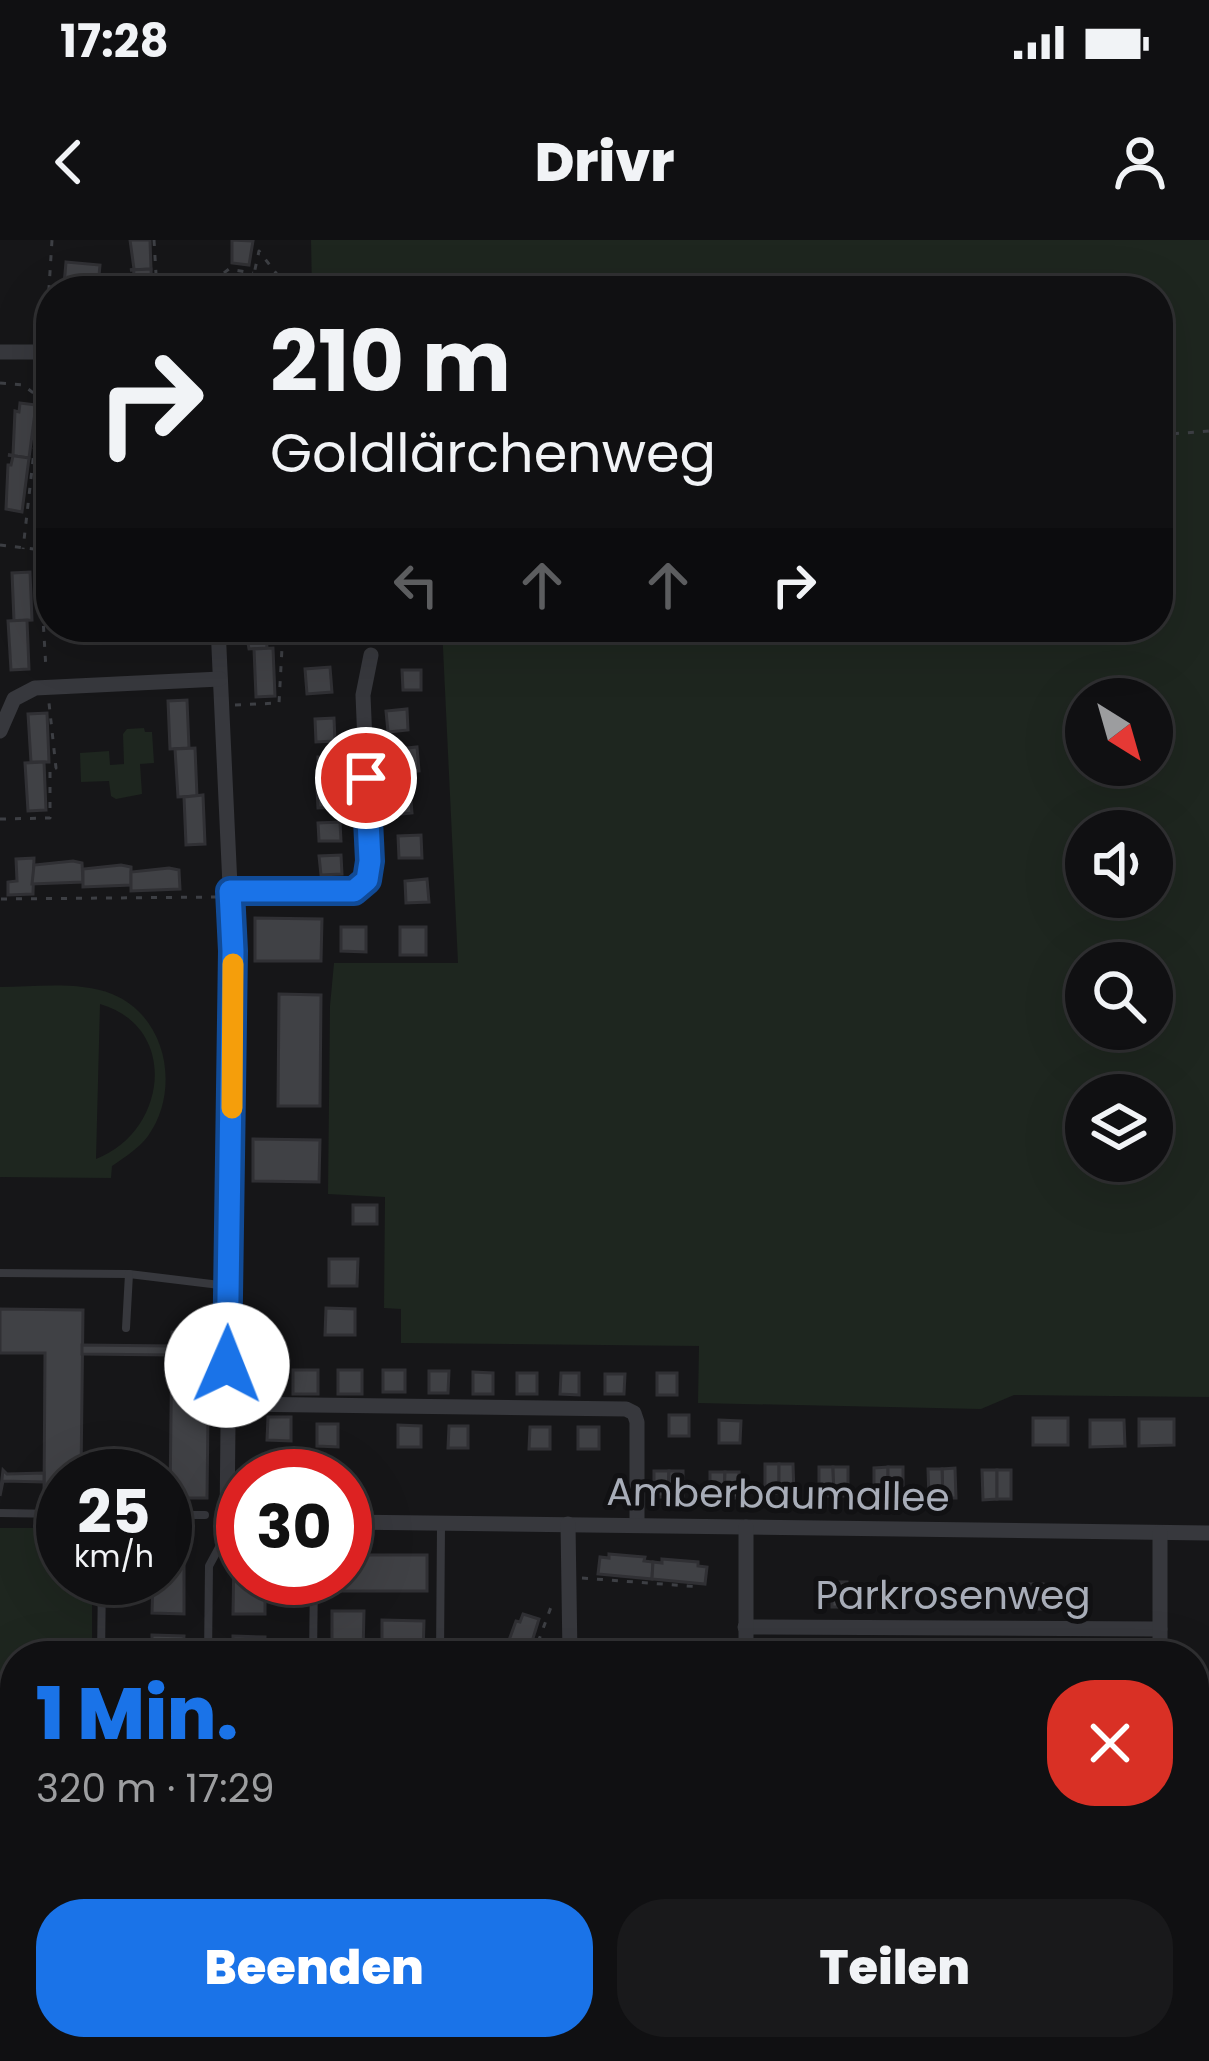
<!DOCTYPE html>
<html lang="de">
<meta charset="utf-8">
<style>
body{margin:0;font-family:Poppins,sans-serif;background:#19191b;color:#f1f3f6;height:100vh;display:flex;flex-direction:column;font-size:45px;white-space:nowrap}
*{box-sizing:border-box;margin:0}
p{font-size:39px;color:#9c9d9f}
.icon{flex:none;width:66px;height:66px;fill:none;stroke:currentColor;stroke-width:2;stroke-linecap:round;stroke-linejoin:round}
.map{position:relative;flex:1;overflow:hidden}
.side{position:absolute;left:0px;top:1401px;width:1209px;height:420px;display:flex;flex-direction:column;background:#101012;border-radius:48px 48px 0 0;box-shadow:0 12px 48px #0002,0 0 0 3px #303032}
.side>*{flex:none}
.banner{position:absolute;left:36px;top:36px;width:1137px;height:366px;border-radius:48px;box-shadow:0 12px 48px #0002,0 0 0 3px #303032;background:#101012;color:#f1f3f6;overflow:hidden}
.needle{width:78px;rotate:143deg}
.buttons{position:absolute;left:1065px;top:438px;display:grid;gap:24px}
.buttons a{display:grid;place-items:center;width:108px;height:108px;border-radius:50%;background:#101012;box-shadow:0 12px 48px #0002,0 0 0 3px #303032;font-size:60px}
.speed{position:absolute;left:36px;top:1209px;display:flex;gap:24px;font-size:60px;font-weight:700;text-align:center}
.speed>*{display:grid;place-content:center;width:156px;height:156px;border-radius:50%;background:#101012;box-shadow:0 12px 48px #0002,0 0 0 3px #303032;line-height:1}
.speed small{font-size:30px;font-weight:400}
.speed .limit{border:18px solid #d22;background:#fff;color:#111}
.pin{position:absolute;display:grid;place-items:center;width:102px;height:102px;color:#fff;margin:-51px;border:6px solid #fff;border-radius:50%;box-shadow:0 3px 12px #0007}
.me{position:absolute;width:132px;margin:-66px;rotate:1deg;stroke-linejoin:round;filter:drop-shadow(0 0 9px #0008)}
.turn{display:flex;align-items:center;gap:42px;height:252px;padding:0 36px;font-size:54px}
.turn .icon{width:156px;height:156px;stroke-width:2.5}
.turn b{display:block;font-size:84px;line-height:102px}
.lanes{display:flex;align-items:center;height:114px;padding:0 36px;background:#0003;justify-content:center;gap:60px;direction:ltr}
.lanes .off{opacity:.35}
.round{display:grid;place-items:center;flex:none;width:126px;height:126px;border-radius:48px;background:#19191b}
.summary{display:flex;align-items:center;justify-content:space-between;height:204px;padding:0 36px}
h1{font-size:72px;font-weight:800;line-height:90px;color:#1a73e8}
.action{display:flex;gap:24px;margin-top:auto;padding:24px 36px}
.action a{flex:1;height:138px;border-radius:48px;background:#1a73e8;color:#fff;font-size:48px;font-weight:800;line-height:138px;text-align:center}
.action a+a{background:#19191b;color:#f1f3f6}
.status{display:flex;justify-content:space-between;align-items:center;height:84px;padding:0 60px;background:#101012;direction:ltr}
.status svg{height:33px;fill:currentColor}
header{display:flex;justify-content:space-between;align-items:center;height:156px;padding:0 36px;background:#101012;font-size:54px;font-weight:800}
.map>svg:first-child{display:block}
</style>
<div class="status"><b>17:28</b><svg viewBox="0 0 49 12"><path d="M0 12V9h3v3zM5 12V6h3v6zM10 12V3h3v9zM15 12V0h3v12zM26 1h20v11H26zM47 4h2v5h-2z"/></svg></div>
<header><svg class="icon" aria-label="back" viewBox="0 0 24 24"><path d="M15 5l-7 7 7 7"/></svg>Drivr<svg class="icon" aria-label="person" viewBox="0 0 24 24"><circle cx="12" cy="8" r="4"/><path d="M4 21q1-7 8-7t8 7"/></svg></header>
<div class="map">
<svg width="1209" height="1821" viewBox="0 0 1209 1821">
<rect width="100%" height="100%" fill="#161618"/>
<g fill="#1e261f" fill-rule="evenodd">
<path d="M311,0h898v1157l-195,-2 -33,14 -283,-6 1,-57 -298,-3v-34l-17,-1 1,-111 -57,-3 2,-188 4,-43h124l-16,-336h716v-336h-846zM1086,459h66v66h-66zM1086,591h66v66h-66zM1086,723h66v66h-66zM1086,855h66v66h-66z"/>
<polygon points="144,488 145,492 152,492 154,523 140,524 142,554 116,559 111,556 109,541 81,542 80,513 109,511 110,525 124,524 123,494 127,489"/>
<path d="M0,747c34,0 79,-6 112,7 55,22 69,96 36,142 -10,13 -23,21 -36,30l-1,12 -111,-1zM100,764c80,23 67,128 -4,155z"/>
<polygon points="0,1288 63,1288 63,1338 92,1338 92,1416 15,1416 15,1590 0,1589"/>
</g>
<g fill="#404145" stroke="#303034" stroke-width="3">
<polygon points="130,0 150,0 151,29 130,30 134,29"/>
<polygon points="232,0 253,1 249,25 232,23"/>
<polygon points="66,22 100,25 98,47 64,45"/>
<polygon points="151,29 152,51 132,51 134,30 130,30"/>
<polygon points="20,163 36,165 29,218 8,215 13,215 15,171 19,172"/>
<polygon points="8,215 29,218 22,272 6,269 8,225 11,225 13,216"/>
<polygon points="30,332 32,380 14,381 12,333"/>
<polygon points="27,380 29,429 11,430 8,381"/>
<polygon points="245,387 266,387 267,408 249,409"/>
<polygon points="273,408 275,456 256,457 254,409"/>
<polygon points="330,427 332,452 307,454 305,429"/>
<polygon points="402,430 421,430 421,450 403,450"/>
<polygon points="187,460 189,508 170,509 168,461"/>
<polygon points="407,469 408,490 388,492 386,471"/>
<polygon points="47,473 49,522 31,522 28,474"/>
<polygon points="334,478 335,501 316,502 315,479"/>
<polygon points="417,507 419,531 399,533 397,509"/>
<polygon points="195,508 197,556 178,557 175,509"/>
<rect x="318" y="517" width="20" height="20"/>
<polygon points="44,522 46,570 28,571 25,523"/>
<polygon points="339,548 339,567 318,568 317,549"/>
<polygon points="410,549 412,573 391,575 389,551"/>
<polygon points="203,555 205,604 186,605 184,557"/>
<polygon points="340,582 341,601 319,601 318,583"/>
<polygon points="421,595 422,618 399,618 398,596"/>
<polygon points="341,615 342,634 321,635 319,616"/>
<polygon points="34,618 33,654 8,655 8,642 17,641 16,619"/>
<polygon points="73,621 82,623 83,642 32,644 34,625"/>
<polygon points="121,625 131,627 131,645 83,647 83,629"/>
<polygon points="169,628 179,630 180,649 131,651 131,632"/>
<polygon points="427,639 429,662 406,663 405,641"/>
<polygon points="255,678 322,679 321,721 255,721"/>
<polygon points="341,687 366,687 366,712 341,711"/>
<rect x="400" y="687" width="26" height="28"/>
<polygon points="279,754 321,755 320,866 278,866"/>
<polygon points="253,899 320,900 319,942 253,941"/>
<rect x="353" y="965" width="24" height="19"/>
<polygon points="329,1019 358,1019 357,1046 329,1046"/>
<polygon points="326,1068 355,1069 355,1095 325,1095"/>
<polygon points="0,1069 83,1070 81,1236 63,1236 63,1256 44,1256 45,1113 0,1113"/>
<polygon points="172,1092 209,1092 207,1258 170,1258"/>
<polygon points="82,1105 172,1106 172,1115 82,1114"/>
<polygon points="256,1129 279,1129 278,1152 256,1152"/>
<rect x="293" y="1130" width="25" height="24"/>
<rect x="338" y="1130" width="24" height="24"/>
<rect x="383" y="1130" width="22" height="22"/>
<polygon points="429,1131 449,1131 448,1153 429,1153"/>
<polygon points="473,1132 493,1133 493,1154 473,1154"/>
<rect x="517" y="1133" width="20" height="21"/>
<polygon points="561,1133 579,1133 579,1155 560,1154"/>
<rect x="657" y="1133" width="20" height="22"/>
<polygon points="605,1134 625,1134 624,1154 605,1154"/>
<rect x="669" y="1175" width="20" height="21"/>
<polygon points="268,1177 291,1177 291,1201 267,1200"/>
<rect x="1033" y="1178" width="35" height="27"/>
<polygon points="1139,1179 1174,1179 1174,1205 1139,1206"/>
<polygon points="719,1180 741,1181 740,1203 719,1203"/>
<polygon points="1090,1180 1124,1180 1125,1206 1090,1207"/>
<polygon points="317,1184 338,1184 338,1207 317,1206"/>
<polygon points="398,1185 421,1186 421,1207 398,1207"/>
<polygon points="449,1186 468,1186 468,1208 448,1208"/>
<polygon points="530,1187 550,1187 550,1209 529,1209"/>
<rect x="578" y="1187" width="21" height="22"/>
<polygon points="765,1224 779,1224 779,1253 765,1254"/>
<polygon points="779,1224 793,1224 794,1253 779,1253"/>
<polygon points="819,1227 833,1227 834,1256 819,1256"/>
<polygon points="833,1227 848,1227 848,1256 834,1256"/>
<polygon points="888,1227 888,1257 874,1257 874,1228"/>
<rect x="888" y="1227" width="15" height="30"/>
<polygon points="955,1228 956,1258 943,1258 942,1229"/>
<polygon points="928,1229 942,1229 943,1258 929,1259"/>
<polygon points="3,1230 7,1234 44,1233 44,1242 3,1241 0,1256"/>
<polygon points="982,1230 997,1230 997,1259 983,1260"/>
<rect x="997" y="1230" width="14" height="29"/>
<polygon points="654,1231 669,1231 668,1257 654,1257"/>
<polygon points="669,1231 683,1231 683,1257 668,1257"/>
<polygon points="710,1232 725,1232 724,1258 710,1258"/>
<polygon points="725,1232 739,1232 739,1258 724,1258"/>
<polygon points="165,1314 184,1314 184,1374 152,1373 153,1338 165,1338"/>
<polygon points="609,1314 645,1317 644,1321 653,1322 652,1339 598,1334 600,1317 609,1318"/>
<polygon points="234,1315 243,1315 243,1338 265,1338 265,1374 233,1374"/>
<polygon points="345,1315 427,1315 427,1351 330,1351 330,1338 345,1338"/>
<polygon points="662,1319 698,1322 698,1326 707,1327 705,1344 652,1339 653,1322 662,1323"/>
<polygon points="832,1342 847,1342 846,1367 832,1367"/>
<polygon points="1029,1344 1043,1344 1043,1369 1028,1369"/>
<polygon points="332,1371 364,1371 363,1415 332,1415"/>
<polygon points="523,1374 539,1379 530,1408 526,1416 507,1416 504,1414 516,1381 520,1382"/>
<polygon points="382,1380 424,1381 423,1416 382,1416"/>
<polygon points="152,1395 184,1396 183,1416 152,1416"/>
<polygon points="233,1396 265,1397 264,1416 233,1416"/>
<polygon points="1194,1696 1209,1696 1209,1821 1188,1821 1188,1806 1194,1806"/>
<polygon points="0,1727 9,1728 8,1783 0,1783"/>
<polygon points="175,1806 203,1806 204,1817 177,1821"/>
<rect x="333" y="1806" width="30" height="15"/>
</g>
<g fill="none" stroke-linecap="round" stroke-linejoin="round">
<g stroke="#3d3f44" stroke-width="3" stroke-dasharray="6 9" stroke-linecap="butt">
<polyline points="154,0 157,51"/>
<polyline points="200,51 229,29 253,33"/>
<polyline points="279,51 279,37 259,11 254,34 279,37"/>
<polyline points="46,96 52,0"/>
<polyline points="42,129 40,158 51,159"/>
<polyline points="0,143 23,145 40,158 23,309"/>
<polyline points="1158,195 1209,191"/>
<polyline points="0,305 51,311"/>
<polyline points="39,311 46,429"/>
<polyline points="235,465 279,463 282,408 279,387"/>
<polyline points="0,579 50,578 50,528 56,528 49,463"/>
<polyline points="1,659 216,657"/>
<polyline points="582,1338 701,1347"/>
<polyline points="838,1402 838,1416"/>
<polyline points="533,1416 551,1367"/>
<polyline points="1016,1416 1017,1403"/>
</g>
<g stroke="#37383d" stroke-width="8">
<polyline points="0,1033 129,1034 228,1046"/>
<polyline points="126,1088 129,1034"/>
<polyline points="0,1273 63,1274"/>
<polyline points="165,1275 205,1275"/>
<polyline points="101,1416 102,1338"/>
<polyline points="208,1416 209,1326 223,1300 226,1283"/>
<polyline points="313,1416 314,1338"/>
<polyline points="440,1416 441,1286"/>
<polyline points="0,1598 15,1598"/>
<polyline points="395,1821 396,1806"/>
</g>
<g stroke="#37383d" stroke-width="15">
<polyline points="0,112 51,112"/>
<polyline points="218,387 233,711 227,1281 243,1281"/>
<polyline points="0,491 14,459 35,448 220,439"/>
<polyline points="230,651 354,651 367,640 370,621 363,455 371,415"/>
<polyline points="226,1164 626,1169 634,1173 637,1182 637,1284"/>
<polyline points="345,1282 1209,1293"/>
<polyline points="568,1284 570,1416"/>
<polyline points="745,1387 1160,1389"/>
<polyline points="746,1416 746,1287"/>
<polyline points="1160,1416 1160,1293"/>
</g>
</g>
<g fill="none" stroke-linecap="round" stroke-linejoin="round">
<g stroke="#114b97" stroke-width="30">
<polyline id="route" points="227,1125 233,711 230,651 354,651 367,640 370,621 366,538"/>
</g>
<use href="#route" stroke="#1a73e8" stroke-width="21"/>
<polyline stroke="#f59e0b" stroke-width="21" points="232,868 233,724"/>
</g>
<g text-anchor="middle" stroke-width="10" stroke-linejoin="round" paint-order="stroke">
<g font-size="39" fill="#a8adb8" stroke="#111113">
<text transform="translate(778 1254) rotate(1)" y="14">Amberbaumallee</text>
<text x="953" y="1369">Parkrosenweg</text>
</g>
</g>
</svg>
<div class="buttons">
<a><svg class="needle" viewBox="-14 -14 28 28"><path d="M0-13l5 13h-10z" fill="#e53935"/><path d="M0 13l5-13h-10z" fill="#9c9d9f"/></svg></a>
<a><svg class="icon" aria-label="sound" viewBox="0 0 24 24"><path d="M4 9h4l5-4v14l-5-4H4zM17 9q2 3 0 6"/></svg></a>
<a><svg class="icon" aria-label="search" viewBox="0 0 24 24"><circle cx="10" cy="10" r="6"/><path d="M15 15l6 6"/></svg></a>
<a><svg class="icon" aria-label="layers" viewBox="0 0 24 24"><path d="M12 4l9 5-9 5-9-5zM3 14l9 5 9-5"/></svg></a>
</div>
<div class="speed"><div>25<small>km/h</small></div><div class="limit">30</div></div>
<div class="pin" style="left:366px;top:538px;background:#d93025"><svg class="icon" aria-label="arrive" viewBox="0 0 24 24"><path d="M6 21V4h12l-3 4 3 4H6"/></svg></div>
<svg class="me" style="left:227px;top:1125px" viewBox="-20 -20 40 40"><circle r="19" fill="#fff"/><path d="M0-13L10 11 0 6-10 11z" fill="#1a73e8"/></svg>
<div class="banner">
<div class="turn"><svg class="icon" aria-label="right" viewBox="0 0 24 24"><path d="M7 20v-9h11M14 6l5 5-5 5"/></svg><div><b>210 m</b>Goldlärchenweg</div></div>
<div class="lanes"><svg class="icon off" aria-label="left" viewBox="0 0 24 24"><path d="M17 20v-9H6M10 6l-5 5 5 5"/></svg><svg class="icon off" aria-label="ahead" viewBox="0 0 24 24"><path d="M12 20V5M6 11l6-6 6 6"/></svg><svg class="icon off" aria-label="ahead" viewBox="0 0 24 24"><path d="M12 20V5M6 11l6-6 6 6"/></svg><svg class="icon" aria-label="right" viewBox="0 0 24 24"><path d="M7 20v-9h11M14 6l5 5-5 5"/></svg></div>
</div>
<section class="side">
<div class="summary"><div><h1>1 Min.</h1><p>320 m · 17:29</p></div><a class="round" style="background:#d93025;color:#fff"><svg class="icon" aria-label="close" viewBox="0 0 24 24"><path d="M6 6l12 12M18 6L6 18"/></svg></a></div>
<div class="action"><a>Beenden</a><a>Teilen</a></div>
</section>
</div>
